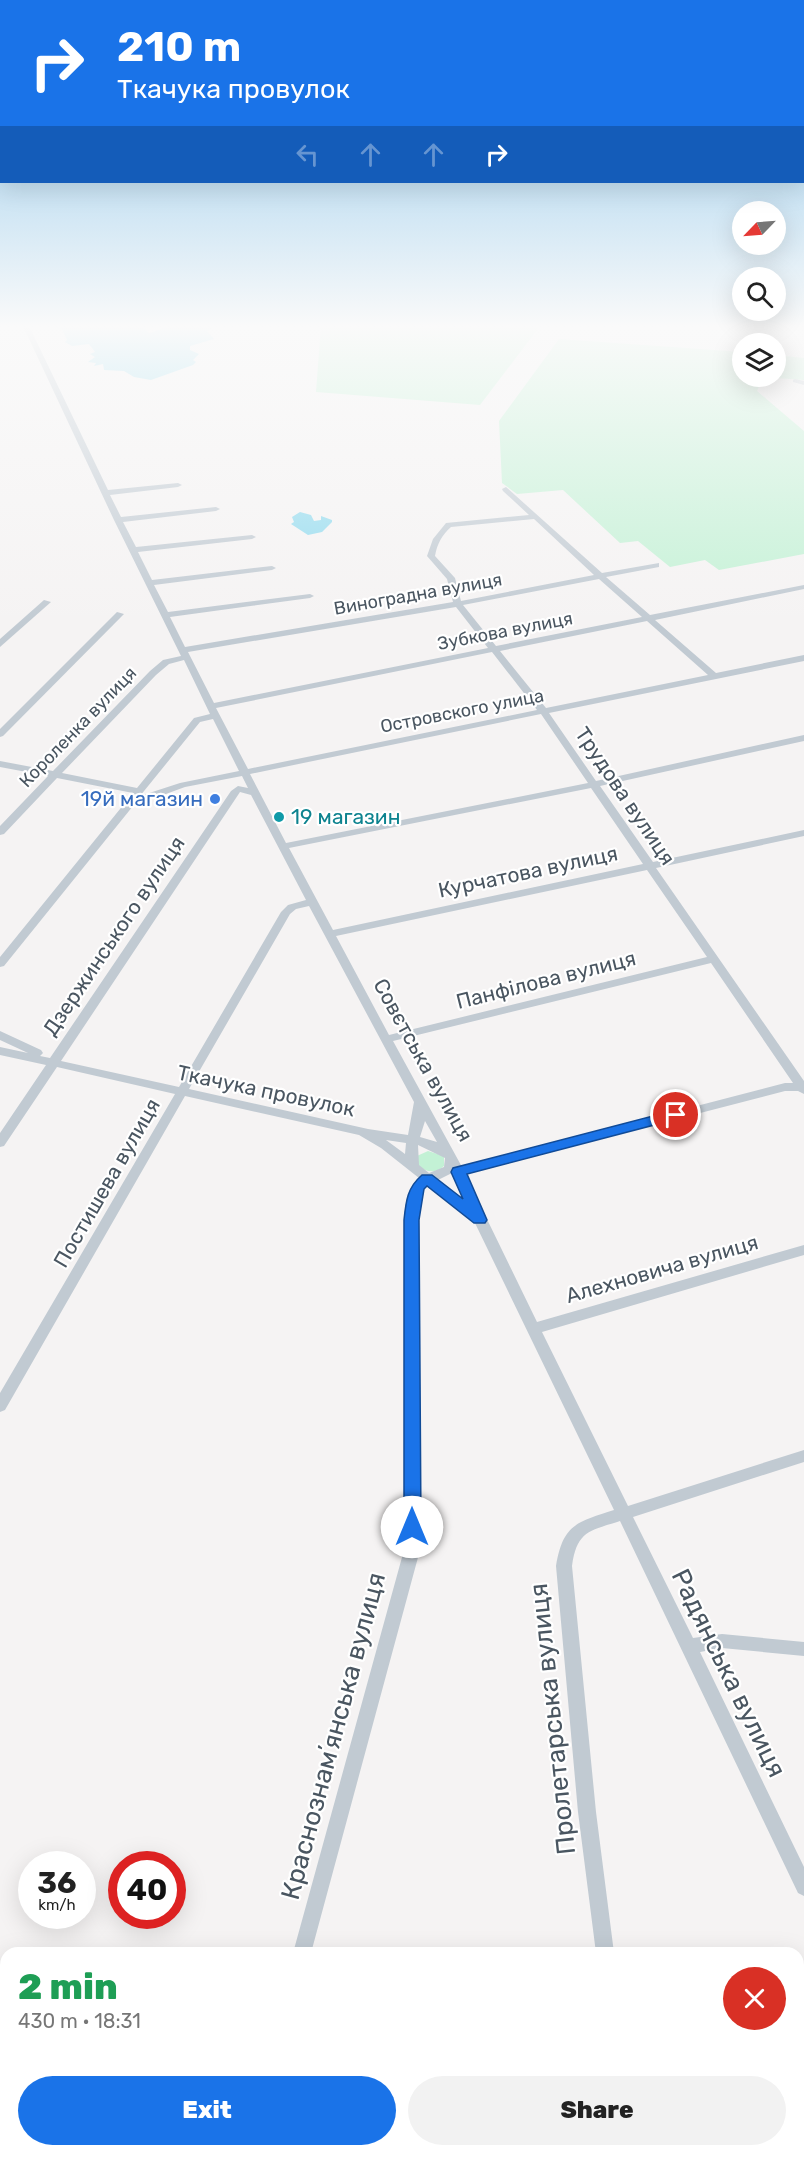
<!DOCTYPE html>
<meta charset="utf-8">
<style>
body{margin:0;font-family:Rubik,sans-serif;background:#f2f2f2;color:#222;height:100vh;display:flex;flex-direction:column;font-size:22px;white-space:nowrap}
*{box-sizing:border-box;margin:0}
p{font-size:20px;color:#767676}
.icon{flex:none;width:33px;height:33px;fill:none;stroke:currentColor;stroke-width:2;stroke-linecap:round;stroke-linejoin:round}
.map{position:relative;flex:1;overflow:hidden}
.sheet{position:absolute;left:0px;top:1947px;width:804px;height:210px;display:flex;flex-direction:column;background:#fff;border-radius:18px 18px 0 0;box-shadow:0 6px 24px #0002}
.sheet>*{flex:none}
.top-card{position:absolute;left:0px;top:0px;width:804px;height:183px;box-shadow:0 6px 24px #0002;background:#1a73e8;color:#fff;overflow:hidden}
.needle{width:39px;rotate:245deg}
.controls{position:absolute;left:732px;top:201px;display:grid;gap:12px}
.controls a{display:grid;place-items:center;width:54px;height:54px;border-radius:50%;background:#fff;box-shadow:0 6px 24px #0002;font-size:30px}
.speed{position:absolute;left:18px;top:1851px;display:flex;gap:12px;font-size:30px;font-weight:700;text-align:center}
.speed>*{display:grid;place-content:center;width:78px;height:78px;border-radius:50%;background:#fff;box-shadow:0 6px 24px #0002;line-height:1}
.speed small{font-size:15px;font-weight:400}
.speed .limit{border:9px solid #d22;background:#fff;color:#111}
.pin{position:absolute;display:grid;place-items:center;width:51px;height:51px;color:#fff;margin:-26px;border:3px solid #fff;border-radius:50%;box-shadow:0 2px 6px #0007}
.me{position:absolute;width:66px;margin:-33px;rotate:0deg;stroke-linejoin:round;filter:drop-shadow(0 0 4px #0008)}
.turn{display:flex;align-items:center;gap:21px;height:126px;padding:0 18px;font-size:27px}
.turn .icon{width:78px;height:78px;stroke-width:2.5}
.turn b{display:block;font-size:42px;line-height:51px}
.lanes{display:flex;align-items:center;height:57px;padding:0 18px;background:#0003;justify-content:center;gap:30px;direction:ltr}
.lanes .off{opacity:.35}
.round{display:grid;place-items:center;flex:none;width:63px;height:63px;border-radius:32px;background:#f2f2f2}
.summary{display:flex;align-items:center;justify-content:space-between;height:102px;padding:0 18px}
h1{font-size:36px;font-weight:800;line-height:45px;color:#1e9e55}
.cta{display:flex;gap:12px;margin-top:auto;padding:12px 18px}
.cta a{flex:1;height:69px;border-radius:36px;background:#1a73e8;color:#fff;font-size:24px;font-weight:800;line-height:69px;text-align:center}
.cta a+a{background:#f2f2f2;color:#222}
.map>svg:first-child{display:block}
</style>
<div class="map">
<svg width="804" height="2157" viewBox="0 0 804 2157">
<rect width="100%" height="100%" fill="#f5f3f3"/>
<g fill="#c3f1d5">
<polygon points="321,326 540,326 480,405 316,392"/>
<polygon points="559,339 742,352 742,376 776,376 776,355 804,358 804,380 763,377 757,391 804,431 804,554 719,570 705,560 670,567 638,541 620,543 563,490 517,494 502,483 499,421"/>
<path d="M428,1151l16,5v10c-9,8 -17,6 -27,0v-10z"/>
</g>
<g fill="#90daee">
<polygon points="51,326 132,326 144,328 149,333 165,328 164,326 216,326 207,331 214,339 190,346 190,350 199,354 193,360 196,362 193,365 151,380 134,377 124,371 104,370 103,364 94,366 96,363 88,362 95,357 90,354 95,352 89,344 72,346 65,342 67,340 62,329"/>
<polygon points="300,512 311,515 314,521 321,520 321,516 332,520 332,522 322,532 308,535 291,524 294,522 292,517"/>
</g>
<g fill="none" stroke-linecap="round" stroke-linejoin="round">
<g fill="#c1cad2" fill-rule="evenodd">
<path d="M23,326h6l79,164 70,-7 4,2 -4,2 -68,8 11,22 95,-10 4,2 -4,2 -93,11 13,25 116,-12 4,2 -4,2 -114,13 14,28 120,-14 4,2 -4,2 -118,15 14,27 142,-18 4,2 -4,2 -140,19 15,30 268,-45 -6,-23 -20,-23 6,-17 13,-16 83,-8 -26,-24 -1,-2 4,-2 96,86 57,-10v4l-53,10 44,38 154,-30v4l-149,31 61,53 88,-18v6l-255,52 47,68 208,-46v6l-204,45 53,76 151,-32v6l-148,32 148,213v13l-6,-3h-13l-320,83 72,148 267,-77v10l-262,77 86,174 176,-56v12l-171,55 60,121 29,-4 82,8v14l-82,-8 -22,4 104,215v29l-6,-3 -178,-372c-31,10 -43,10 -48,45l24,246 18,141h-18l-18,-141 -22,-246c7,-42 21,-44 58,-56l-140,-289 -47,-36 -6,11 -3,24 2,330 -109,403h-18l111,-403v-330l5,-29 10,-13 -38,-30 -22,-13 -174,-39 -180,314 -5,2v-19l175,-299 -118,-27 -53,79 -4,1v-14l46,-68 -46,-10v-8l28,6 -28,-13v-9l41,19 2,3 -3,3 10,2 181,-267 7,-5 10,2 -6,-12 -57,11 -52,19 -129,160 -4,1v-10l133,-164 -76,-15 -53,56 -4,1v-9l48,-50 -48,-9v-6l53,10 97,-100 13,-11 18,-4 -67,-136zM534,519l60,56 -133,26 -6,-23 -20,-22c2,-12 7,-21 16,-29zM599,579l43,38 -146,29 -33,-41zM456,607l32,41 -274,55 -26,-51zM647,621l61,54 -162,33 -46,-57zM492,652l45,58 -289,59 -32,-61zM184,660l26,54 -16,4 -57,70 -75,-15 94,-98 13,-11zM541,714l47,69 -302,60 -36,-69zM213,719l26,52 -59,12 -40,13 60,-74zM591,788l52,76 -310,66 -44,-82zM240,792l11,3 55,105 -18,5 -7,7 -102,175 -118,-26zM647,870l60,87 -318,78 -53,-99zM309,906l105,196 -6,33 -40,-6 -179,-40 101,-175 6,-5zM711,963l82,120h-8l-323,84 -69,-126zM425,1121l12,21 -17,-5zM386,1140l20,3 -1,11zM418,1145l27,13 -1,9 -15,6 -10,-8zM452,1173l13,27 -27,-20z"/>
<polygon points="795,379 804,381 804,385 793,382 793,380"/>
<polygon points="44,600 51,602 0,647 0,639"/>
<polygon points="117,612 124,614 3,736 0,737 0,729"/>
<polygon points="804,1996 804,2016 798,2019 798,1999"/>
<polygon points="238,2151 258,2151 256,2157 236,2157"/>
<polygon points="622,2151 642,2151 643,2157 623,2157"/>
</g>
</g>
<linearGradient id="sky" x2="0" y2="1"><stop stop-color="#85c3ea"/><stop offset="0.52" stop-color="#fafafa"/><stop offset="1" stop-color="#fafafa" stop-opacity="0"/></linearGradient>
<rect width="804" height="628" fill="url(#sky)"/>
<path fill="#1a73e8" stroke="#114b97" stroke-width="1.5" d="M676,1110l5,2 2,3 -2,3 -214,56 20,46 -2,3h-11l-47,-37 -3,3 -5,31 2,307 -2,5 -7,2 -6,-2 -2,-5v-307c2,-19 3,-32 18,-45h10l31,24 -12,-27 2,-4z"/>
<circle fill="#3f7fe0" stroke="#fff" stroke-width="2" cx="215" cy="799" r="6"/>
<circle fill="#0f9aa8" stroke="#fff" stroke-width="2" cx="279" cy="817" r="6"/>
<g text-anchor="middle" stroke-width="4.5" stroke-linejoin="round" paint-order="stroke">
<g font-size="18" fill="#4a5661" stroke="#fff">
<text transform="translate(418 594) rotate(-10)" y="6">Виноградна вулиця</text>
<text transform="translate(505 631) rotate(-11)" y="6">Зубкова вулиця</text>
<text transform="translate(462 711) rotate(-11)" y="6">Островского улица</text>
<text transform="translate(78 727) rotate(-46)" y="6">Короленка вулиця</text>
</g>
<g font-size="21" fill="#4a5661" stroke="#fff">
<text transform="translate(625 796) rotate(56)" y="7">Трудова вулиця</text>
<text transform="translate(528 872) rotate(-12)" y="7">Курчатова вулиця</text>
<text transform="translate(114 936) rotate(-56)" y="7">Дзержинського вулиця</text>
<text transform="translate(546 980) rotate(-14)" y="7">Панфілова вулиця</text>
<text transform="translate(423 1060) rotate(61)" y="7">Совєтська вулиця</text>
<text transform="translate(266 1091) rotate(12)" y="7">Ткачука провулок</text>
<text transform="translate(107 1183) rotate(-60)" y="7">Постишева вулиця</text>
<text transform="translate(662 1269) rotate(-16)" y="7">Алехновича вулиця</text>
</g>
<g font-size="21" fill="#366cbe" stroke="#fff" text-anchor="end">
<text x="203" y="806">19й магазин</text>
</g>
<g font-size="21" fill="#0d838f" stroke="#fff" text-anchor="start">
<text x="291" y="824">19 магазин</text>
</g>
<g font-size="26" fill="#4a5661" stroke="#fff">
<text transform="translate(729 1673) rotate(64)" y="9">Радянська вулиця</text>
<text transform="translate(552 1719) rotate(-96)" y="9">Пролетарська вулиця</text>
<text transform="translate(333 1736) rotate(-75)" y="9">Краснознамʼянська вулиця</text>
</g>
</g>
</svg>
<div class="controls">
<a><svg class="needle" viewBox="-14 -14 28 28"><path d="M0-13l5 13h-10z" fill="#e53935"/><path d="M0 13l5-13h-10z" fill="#767676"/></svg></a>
<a><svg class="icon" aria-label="search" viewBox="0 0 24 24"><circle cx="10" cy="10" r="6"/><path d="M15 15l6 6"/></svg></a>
<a><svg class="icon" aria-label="layers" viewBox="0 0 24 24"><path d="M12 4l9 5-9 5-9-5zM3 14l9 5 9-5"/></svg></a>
</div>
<div class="speed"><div>36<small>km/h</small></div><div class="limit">40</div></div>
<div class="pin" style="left:676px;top:1115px;background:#d93025"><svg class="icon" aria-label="arrive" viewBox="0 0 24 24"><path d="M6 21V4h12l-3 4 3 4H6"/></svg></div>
<svg class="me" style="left:412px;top:1527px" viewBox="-20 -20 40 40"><circle r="19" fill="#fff"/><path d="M0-13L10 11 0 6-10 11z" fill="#1a73e8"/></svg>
<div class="top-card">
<div class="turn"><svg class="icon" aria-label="right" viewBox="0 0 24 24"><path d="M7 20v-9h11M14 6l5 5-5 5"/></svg><div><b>210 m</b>Ткачука провулок</div></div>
<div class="lanes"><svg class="icon off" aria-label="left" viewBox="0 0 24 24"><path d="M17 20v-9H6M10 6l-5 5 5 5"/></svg><svg class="icon off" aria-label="ahead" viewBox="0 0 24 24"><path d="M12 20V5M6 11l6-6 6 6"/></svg><svg class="icon off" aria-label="ahead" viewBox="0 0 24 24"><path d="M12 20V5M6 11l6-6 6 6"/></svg><svg class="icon" aria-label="right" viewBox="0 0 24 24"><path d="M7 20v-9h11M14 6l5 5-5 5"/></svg></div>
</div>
<section class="sheet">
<div class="summary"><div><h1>2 min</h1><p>430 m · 18:31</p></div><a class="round" style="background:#d93025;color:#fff"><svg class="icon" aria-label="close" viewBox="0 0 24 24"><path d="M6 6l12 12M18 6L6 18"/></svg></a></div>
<div class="cta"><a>Exit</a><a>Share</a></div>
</section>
</div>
